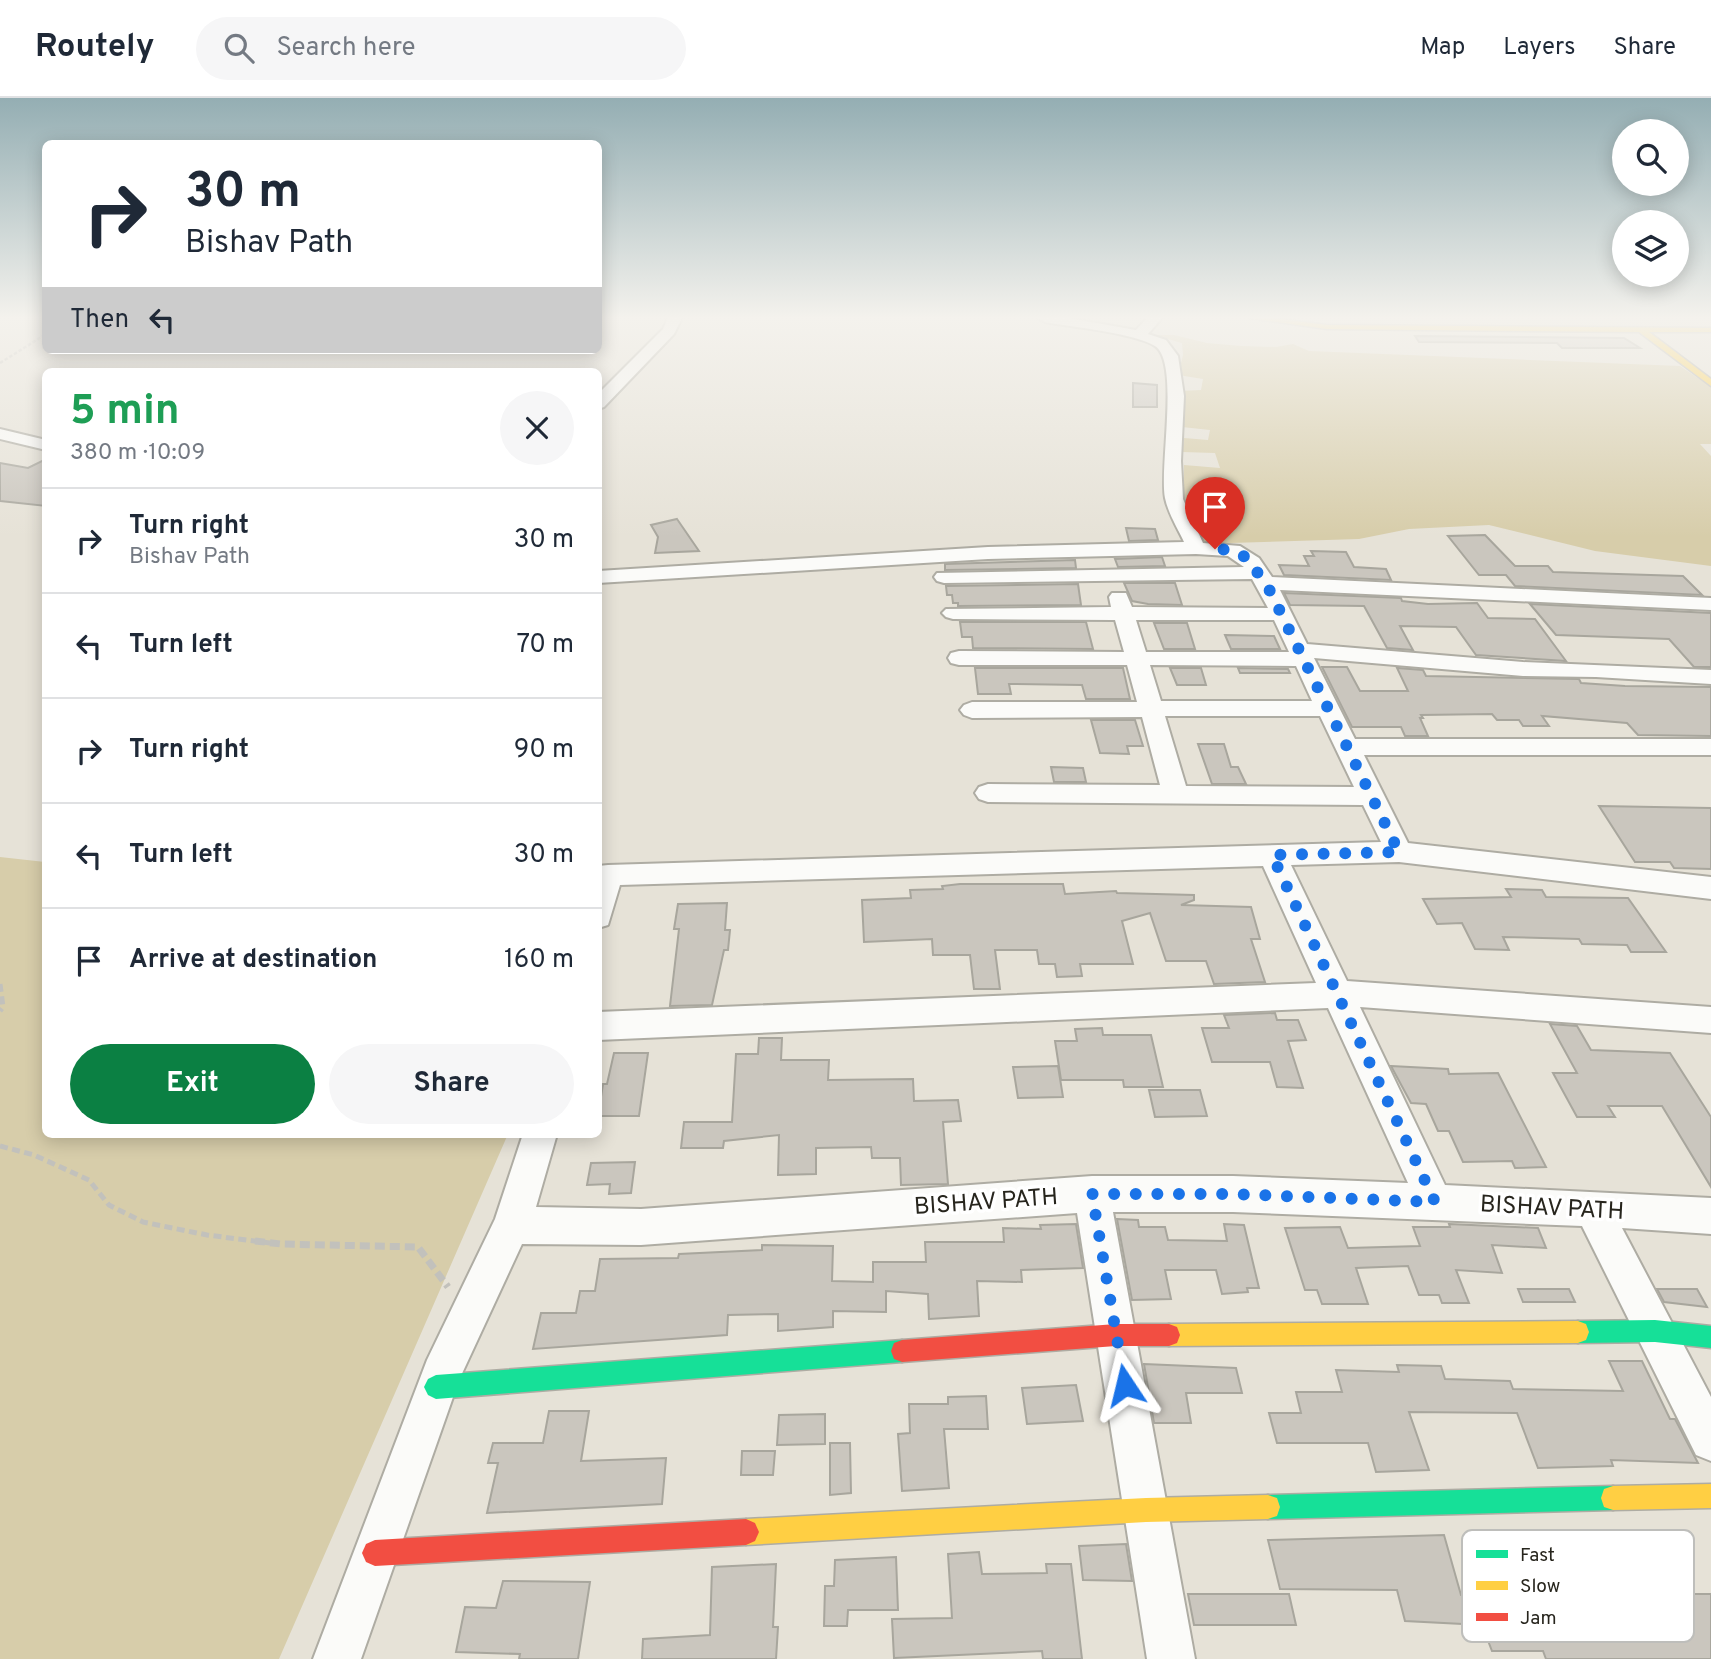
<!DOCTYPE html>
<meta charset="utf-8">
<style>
body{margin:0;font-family:Overpass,sans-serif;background:#f6f6f7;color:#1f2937;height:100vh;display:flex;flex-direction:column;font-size:26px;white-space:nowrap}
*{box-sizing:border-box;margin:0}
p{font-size:23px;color:#747a83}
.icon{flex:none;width:38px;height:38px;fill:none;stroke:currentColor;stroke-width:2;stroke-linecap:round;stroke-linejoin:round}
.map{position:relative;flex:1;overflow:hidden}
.drawer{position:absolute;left:42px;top:270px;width:560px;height:770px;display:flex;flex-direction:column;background:#fff;border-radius:10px;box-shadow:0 4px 18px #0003}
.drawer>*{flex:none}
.banner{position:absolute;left:42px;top:42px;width:560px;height:214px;border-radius:10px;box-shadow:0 4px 18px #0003;background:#fff;color:#1f2937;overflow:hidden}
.tools{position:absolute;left:1612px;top:21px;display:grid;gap:14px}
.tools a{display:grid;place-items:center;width:77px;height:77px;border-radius:50%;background:#fff;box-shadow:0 4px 18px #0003;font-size:35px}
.pin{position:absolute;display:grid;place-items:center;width:60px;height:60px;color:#fff;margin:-72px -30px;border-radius:50% 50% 50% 0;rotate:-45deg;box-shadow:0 0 7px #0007}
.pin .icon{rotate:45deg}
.me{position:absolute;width:77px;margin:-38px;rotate:350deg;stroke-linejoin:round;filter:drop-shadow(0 0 5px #0008)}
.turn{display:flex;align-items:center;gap:24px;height:147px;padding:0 28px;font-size:32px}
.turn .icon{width:91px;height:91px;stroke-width:2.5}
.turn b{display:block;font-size:49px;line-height:60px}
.then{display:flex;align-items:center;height:66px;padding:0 28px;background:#0003;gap:14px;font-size:26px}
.round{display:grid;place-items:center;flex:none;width:74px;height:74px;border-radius:37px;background:#f6f6f7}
.headline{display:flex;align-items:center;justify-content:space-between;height:119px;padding:0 28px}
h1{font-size:42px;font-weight:700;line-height:52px;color:#1e9e55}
.cta{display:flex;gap:14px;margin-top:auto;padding:14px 28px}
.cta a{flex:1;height:80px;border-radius:42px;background:#0b8043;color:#fff;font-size:28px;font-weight:700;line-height:80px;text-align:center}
.cta a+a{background:#f6f6f7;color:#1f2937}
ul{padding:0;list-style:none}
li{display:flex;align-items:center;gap:21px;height:105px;padding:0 28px;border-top:2px solid #e0e1e3}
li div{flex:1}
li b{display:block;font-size:26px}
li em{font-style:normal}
header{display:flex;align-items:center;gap:42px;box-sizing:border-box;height:98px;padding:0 35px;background:#fff;border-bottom:2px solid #e0e1e3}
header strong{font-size:33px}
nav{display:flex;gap:38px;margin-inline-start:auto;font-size:24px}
.search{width:490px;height:63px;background:#f6f6f7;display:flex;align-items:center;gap:18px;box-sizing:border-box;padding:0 24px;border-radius:38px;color:#747a83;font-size:26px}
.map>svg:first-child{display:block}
</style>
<header>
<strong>Routely</strong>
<div class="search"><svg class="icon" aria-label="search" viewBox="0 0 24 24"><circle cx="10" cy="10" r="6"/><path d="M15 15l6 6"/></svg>Search here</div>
<nav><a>Map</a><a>Layers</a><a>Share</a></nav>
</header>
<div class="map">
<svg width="1711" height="1561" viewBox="0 0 1711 1561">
<rect width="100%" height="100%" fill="#e6e2d7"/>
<g fill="#d7cdaa">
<polygon points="1153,237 1174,237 1207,245 1241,248 1276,249 1293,246 1309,253 1680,268 1711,289 1711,346 1700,346 1711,358 1711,468 1595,453 1489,427 1409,431 1359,441 1196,446 1184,416 1184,367 1220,370 1215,355 1182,354 1184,340 1208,342 1210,332 1182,329 1179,293 1201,292 1203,281 1178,277 1183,257 1182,245"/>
<polygon points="0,759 45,764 46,1036 508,1036 279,1561 0,1561"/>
</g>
<g fill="#cac6be" stroke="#a8a69d" stroke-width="2">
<polygon points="1415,238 1624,240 1640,250 1562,250 1557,245 1419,244"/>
<polygon points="1133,285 1157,287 1157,309 1133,309"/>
<polygon points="46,361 46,408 0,403 0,365 28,370"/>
<polygon points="677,421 699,453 655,455 658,439 651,427"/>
<polygon points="1126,430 1155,431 1158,442 1129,443"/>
<polygon points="1485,437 1515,468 1548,468 1553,474 1683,478 1702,497 1515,488 1506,477 1479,477 1448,438"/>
<polygon points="1311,453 1346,454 1354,469 1386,471 1391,482 1284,477 1279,467 1309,468 1304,458 1314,458"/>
<polygon points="1162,459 1165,468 1118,469 1115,461"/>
<polygon points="1075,462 1076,470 945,472 945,466"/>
<polygon points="1124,485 1175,485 1182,507 1148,506 1132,503"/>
<polygon points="1078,486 1081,507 958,508 958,505 953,505 952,497 947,497 946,488"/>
<polygon points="1284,495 1401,500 1402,503 1428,506 1477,505 1488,520 1535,521 1566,563 1476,557 1456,529 1400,528 1413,552 1387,550 1364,508 1290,507"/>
<polygon points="1530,506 1711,515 1711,569 1694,569 1669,541 1556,537"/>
<polygon points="960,524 1086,524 1093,551 973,550 972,539 962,539"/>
<polygon points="1154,525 1187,525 1195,551 1164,551"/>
<polygon points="1225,537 1274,538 1280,551 1231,551"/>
<polygon points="1322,569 1347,569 1360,593 1408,593 1397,570 1423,572 1426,578 1579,581 1581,585 1625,588 1711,589 1711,638 1638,637 1627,625 1542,618 1549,628 1523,628 1519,622 1497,622 1492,616 1421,617 1423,620 1420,620 1428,638 1405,638 1401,629 1352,629"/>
<polygon points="975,570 1123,570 1130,601 1086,601 1082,587 1009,586 1011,596 978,596"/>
<polygon points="1170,570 1201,570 1206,587 1177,587"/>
<polygon points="1238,570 1288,571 1290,575 1240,575"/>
<polygon points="1091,622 1135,622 1143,648 1127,648 1129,656 1100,655"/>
<polygon points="1198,646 1224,646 1231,669 1238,669 1246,686 1212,686"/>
<polygon points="1051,669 1083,670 1086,684 1054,684"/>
<polygon points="1599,708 1711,710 1711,771 1674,770 1670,764 1635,764"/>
<polygon points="960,786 1063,786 1065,796 1116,793 1117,795 1194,797 1194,802 1181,807 1251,809 1260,841 1251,841 1265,884 1214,886 1206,863 1166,863 1150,815 1122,823 1133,866 1080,866 1082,878 1057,879 1055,866 1039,866 1037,852 995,852 1000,891 974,891 970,857 933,857 932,841 864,844 862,802 911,800 910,792 943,791 942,788"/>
<polygon points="1506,791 1542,792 1546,799 1628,800 1666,854 1631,854 1627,847 1582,846 1579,841 1503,839 1509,852 1475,851 1462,825 1437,826 1423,801 1511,799"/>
<polygon points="727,805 725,832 730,832 728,852 724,852 712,907 670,908 679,831 674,831 678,806"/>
<polygon points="1275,915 1277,922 1298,922 1306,942 1288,943 1303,990 1277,989 1270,964 1212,964 1202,930 1229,930 1224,917"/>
<polygon points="1550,926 1577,928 1591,952 1670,955 1711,1019 1711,1089 1662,1008 1608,1008 1615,1019 1577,1019 1553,975 1577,975"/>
<polygon points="1102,930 1103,937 1151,937 1163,989 1124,989 1123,982 1061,982 1055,943 1077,943 1075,931"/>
<polygon points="759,940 782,940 781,962 829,962 828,982 913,981 914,1003 958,1002 961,1023 943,1024 948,1086 901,1087 900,1060 872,1060 871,1049 816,1050 816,1076 778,1077 779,1037 724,1043 723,1050 681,1050 684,1024 732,1024 736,956 758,956"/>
<polygon points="614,955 648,955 639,1018 598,1018 603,986 607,986"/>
<polygon points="1058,968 1063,999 1018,1000 1013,969"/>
<polygon points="1391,968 1448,971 1449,976 1498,975 1546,1069 1515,1070 1512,1063 1463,1064 1449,1033 1438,1033 1426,1006 1411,1005"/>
<polygon points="1149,992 1200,992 1207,1018 1155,1019"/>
<polygon points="635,1064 631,1095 609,1096 610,1086 587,1087 591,1065"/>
<polygon points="1117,1121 1138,1122 1139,1129 1165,1129 1168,1142 1227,1143 1224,1126 1244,1127 1259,1190 1247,1190 1248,1194 1222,1196 1216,1172 1165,1172 1171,1201 1132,1202"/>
<polygon points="1076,1126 1083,1170 1021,1172 1022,1184 977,1183 979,1218 929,1221 928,1196 886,1193 886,1214 833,1213 833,1229 778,1233 778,1216 728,1217 727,1237 533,1251 541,1215 576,1215 580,1193 595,1193 600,1161 678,1160 679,1156 762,1152 762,1147 833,1148 832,1183 873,1184 873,1164 926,1164 925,1144 1004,1144 1003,1130 1041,1131 1040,1127"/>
<polygon points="1449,1126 1538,1130 1546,1150 1492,1147 1502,1175 1456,1172 1469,1205 1442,1205 1439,1197 1419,1197 1408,1168 1356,1170 1368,1206 1322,1206 1317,1192 1305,1192 1285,1130 1340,1129 1348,1150 1420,1148 1413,1129 1450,1129"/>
<polygon points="1518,1191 1569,1191 1575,1204 1523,1204"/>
<polygon points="1657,1191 1697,1191 1707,1209 1664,1204"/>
<polygon points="1609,1263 1642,1263 1670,1321 1675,1321 1698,1365 1611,1362 1613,1368 1538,1370 1517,1315 1409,1314 1429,1372 1376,1374 1368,1345 1277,1345 1269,1315 1301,1315 1296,1294 1342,1294 1336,1272 1399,1274 1397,1267 1441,1268 1445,1281 1510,1283 1513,1291 1623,1293"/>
<polygon points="1144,1266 1236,1270 1242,1295 1186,1295 1191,1325 1154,1325"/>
<polygon points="1076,1287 1083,1323 1027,1326 1022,1290"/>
<polygon points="986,1298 988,1331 944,1331 949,1390 902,1393 898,1336 910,1335 909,1306 948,1306 948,1299"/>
<polygon points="549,1313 589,1313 581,1363 666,1360 662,1406 487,1415 498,1365 488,1365 493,1345 543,1345"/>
<polygon points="825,1316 825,1346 777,1347 779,1317"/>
<polygon points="830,1345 850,1345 851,1395 830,1397"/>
<polygon points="742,1353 775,1353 773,1377 741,1377"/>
<polygon points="1595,1433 1596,1436 1617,1437 1642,1496 1711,1496 1711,1561 1546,1561 1543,1553 1492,1553 1482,1527 1405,1523 1397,1492 1280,1491 1268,1442 1444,1437 1461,1497 1514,1496 1527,1530 1598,1530 1580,1485 1517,1484 1503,1446 1537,1447 1532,1435"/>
<polygon points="1126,1446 1132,1483 1083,1482 1079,1448"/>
<polygon points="979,1454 982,1476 1047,1475 1046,1466 1071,1466 1082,1561 1043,1561 1042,1553 894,1560 892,1521 952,1520 948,1456"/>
<polygon points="896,1459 898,1512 848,1512 847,1528 824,1528 825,1488 834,1488 835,1462"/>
<polygon points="776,1466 773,1529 778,1529 776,1561 642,1561 643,1541 710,1537 712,1469"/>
<polygon points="503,1483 590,1484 578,1561 519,1561 520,1556 456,1554 465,1509 496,1510"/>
<polygon points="1188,1496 1289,1496 1296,1527 1194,1527"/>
</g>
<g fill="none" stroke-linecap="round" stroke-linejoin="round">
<g stroke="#aeaca3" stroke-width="4">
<g id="street">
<polygon points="668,220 682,220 674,236 604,309 598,311 598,296 663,231"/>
<path d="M1038,220h30l68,12 11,-12h15l-14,16 18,6 12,16 6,40 -3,65 2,38 20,44 37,3 19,12 13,19 439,21v12l-431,-20 27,54 216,18 188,8v14l-115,-7 -73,-1 -209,-18 41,81h356v16h-347l44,88 303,34v22l-312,-37 -108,3 56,116 364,26v26l-351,-26 85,178 266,13v36l-89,-6 89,169v64l-15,-6 -114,-229 -349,-14h-120l82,447h-48l-70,-446 -436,32 -119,-1 -63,136 -98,279h-48l114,-299 68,-141 28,-85h34l-21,73 105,2 451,-33h141l175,7 -80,-175 -730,32v-28l718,-29 -53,-117 -643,19 -12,40 -10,3v-62l10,-1 773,-23 -18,-37 -375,-3 -9,-3 -4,-6 4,-6 9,-3 172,1 -18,-68 -170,1 -8,-3 -4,-5 4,-5 8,-3h165l-10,-37h-168l-8,-2 -3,-5 3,-5 8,-2 165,1 -9,-32 -162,-1 -7,-2 -4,-4 4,-4 165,-2 -2,-10 3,-4h14l6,14 136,1 -16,-29 -308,4 -7,-2 -3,-4 3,-4 307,-6 -16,-11 -32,-2 -208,5 -390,24v-12l390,-24 196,-5c-6,-13 -16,-29 -19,-44 -6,-31 15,-136 -10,-152 -20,-13 -84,-19 -110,-24zM1136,522h138l15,32h-143zM1150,567l146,1 16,35h-151zM1165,618h155l34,71 -168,-1z"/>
<polygon points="0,331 46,342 46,352 0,341"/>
</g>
</g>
<g stroke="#aeaca3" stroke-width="3">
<g id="fast">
<polygon points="1655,1222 1711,1228 1711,1250 1655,1244 1578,1245 1570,1242 1567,1234 1570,1226 1578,1223"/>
<polygon points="902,1242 910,1245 913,1253 910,1261 902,1264 436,1301 428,1297 424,1289 428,1281 436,1277"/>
<polygon points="1613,1388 1622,1391 1625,1400 1622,1409 1613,1412 1268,1421 1259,1418 1256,1409 1259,1400 1268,1397"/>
</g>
</g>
<g stroke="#aeaca3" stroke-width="3">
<g id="slow">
<polygon points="1248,220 1272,220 1327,227 1711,230 1711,234 1649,234 1711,281 1711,288 1639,234 1327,231"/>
<polygon points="1578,1223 1586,1226 1589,1234 1586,1242 1578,1245 1169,1248 1161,1245 1158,1237 1161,1229 1169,1226"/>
<polygon points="1711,1386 1711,1410 1613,1412 1604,1409 1601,1400 1604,1391 1613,1388"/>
<polygon points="1268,1397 1277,1400 1280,1409 1277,1418 1268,1421 1146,1424 746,1447 737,1443 733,1434 737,1425 746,1421 1146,1400"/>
</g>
</g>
<g stroke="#aeaca3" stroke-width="3">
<g id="jam">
<polygon points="1116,1226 1169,1226 1177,1229 1180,1237 1177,1245 1169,1248 1116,1248 902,1264 894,1261 891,1253 894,1245 902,1242"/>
<polygon points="746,1421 755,1425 759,1434 755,1443 746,1447 375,1468 366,1464 362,1455 366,1446 375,1442"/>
</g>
</g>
<polyline stroke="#c2c1bc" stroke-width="2.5" stroke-dasharray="3.5 2" stroke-linecap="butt" points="0,265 46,236"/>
<g stroke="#c2c1bc" stroke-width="5" stroke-dasharray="8 4.5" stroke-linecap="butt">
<polyline points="0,886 3,909 0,913"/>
<polyline points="0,1048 34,1057 89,1082 109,1107 143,1124 207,1137 270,1145"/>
</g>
<polyline stroke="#c2c1bc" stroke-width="7" stroke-dasharray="10 5" stroke-linecap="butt" points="255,1143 281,1146 418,1149 448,1189"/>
<use href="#street" fill="#fbfbf9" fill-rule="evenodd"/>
<use href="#fast" fill="#16e098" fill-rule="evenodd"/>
<use href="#slow" fill="#ffcf43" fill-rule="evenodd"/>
<use href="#jam" fill="#f24e42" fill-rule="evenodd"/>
</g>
<linearGradient id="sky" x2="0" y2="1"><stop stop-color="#94aeb3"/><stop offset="0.5" stop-color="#f4f2ed"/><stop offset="1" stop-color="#f4f2ed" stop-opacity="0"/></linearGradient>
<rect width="1711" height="439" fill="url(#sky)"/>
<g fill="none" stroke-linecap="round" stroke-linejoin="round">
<path stroke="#1a73e8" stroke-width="12" stroke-dasharray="0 21.6" d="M1125,1287l-33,-191h141l202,8 -163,-347 127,-3 -133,-269c-20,-22 -16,-33 -51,-34"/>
</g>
<g text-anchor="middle" stroke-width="7" stroke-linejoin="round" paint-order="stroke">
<g font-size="24" fill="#27251d" stroke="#fff">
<text transform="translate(986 1103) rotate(-4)" y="8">BISHAV PATH</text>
<text transform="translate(1552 1109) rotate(3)" y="8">BISHAV PATH</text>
</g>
</g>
<rect x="1462" y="1432" width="232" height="112" rx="10" fill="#fff" stroke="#bebebb" stroke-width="2"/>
<rect x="1476" y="1452" width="32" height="8" fill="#16e098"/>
<rect x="1476" y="1483" width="32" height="9" fill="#ffcf43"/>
<rect x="1476" y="1515" width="32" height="8" fill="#f24e42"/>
<g font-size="19" fill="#27251d">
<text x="1520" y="1463">Fast</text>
<text x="1520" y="1494">Slow</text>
<text x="1520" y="1526">Jam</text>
</g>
</svg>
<div class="tools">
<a><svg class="icon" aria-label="search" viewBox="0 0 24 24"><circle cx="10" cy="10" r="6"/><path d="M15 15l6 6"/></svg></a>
<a><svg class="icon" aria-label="layers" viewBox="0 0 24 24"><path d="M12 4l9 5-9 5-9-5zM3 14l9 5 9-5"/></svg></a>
</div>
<div class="pin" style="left:1215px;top:451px;background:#d93025"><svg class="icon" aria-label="arrive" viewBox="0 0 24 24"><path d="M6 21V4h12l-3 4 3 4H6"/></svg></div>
<svg class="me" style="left:1125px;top:1287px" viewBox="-20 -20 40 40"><path d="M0-17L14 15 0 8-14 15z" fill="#1a73e8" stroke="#fff" stroke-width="4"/></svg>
<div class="banner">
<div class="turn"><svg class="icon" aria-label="right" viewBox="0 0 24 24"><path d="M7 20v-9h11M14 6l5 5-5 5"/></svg><div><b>30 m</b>Bishav Path</div></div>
<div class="then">Then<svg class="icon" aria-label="left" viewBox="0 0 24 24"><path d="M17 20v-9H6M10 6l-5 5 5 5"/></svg></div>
</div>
<section class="drawer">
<div class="headline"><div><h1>5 min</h1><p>380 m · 10:09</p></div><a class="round"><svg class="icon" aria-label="close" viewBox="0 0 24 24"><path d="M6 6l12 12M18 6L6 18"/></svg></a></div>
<ul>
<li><svg class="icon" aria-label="right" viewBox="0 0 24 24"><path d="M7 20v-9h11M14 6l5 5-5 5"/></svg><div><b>Turn right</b><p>Bishav Path</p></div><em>30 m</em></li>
<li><svg class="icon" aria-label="left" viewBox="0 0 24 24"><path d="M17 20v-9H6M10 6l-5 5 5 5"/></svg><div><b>Turn left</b></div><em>70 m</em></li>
<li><svg class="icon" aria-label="right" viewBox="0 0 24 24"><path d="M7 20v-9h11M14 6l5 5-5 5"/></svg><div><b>Turn right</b></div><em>90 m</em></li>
<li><svg class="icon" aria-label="left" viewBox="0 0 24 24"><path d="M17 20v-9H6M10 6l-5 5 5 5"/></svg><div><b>Turn left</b></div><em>30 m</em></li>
<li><svg class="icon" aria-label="arrive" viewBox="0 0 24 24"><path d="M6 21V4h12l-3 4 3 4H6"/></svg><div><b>Arrive at destination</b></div><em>160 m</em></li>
</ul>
<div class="cta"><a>Exit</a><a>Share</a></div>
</section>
</div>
